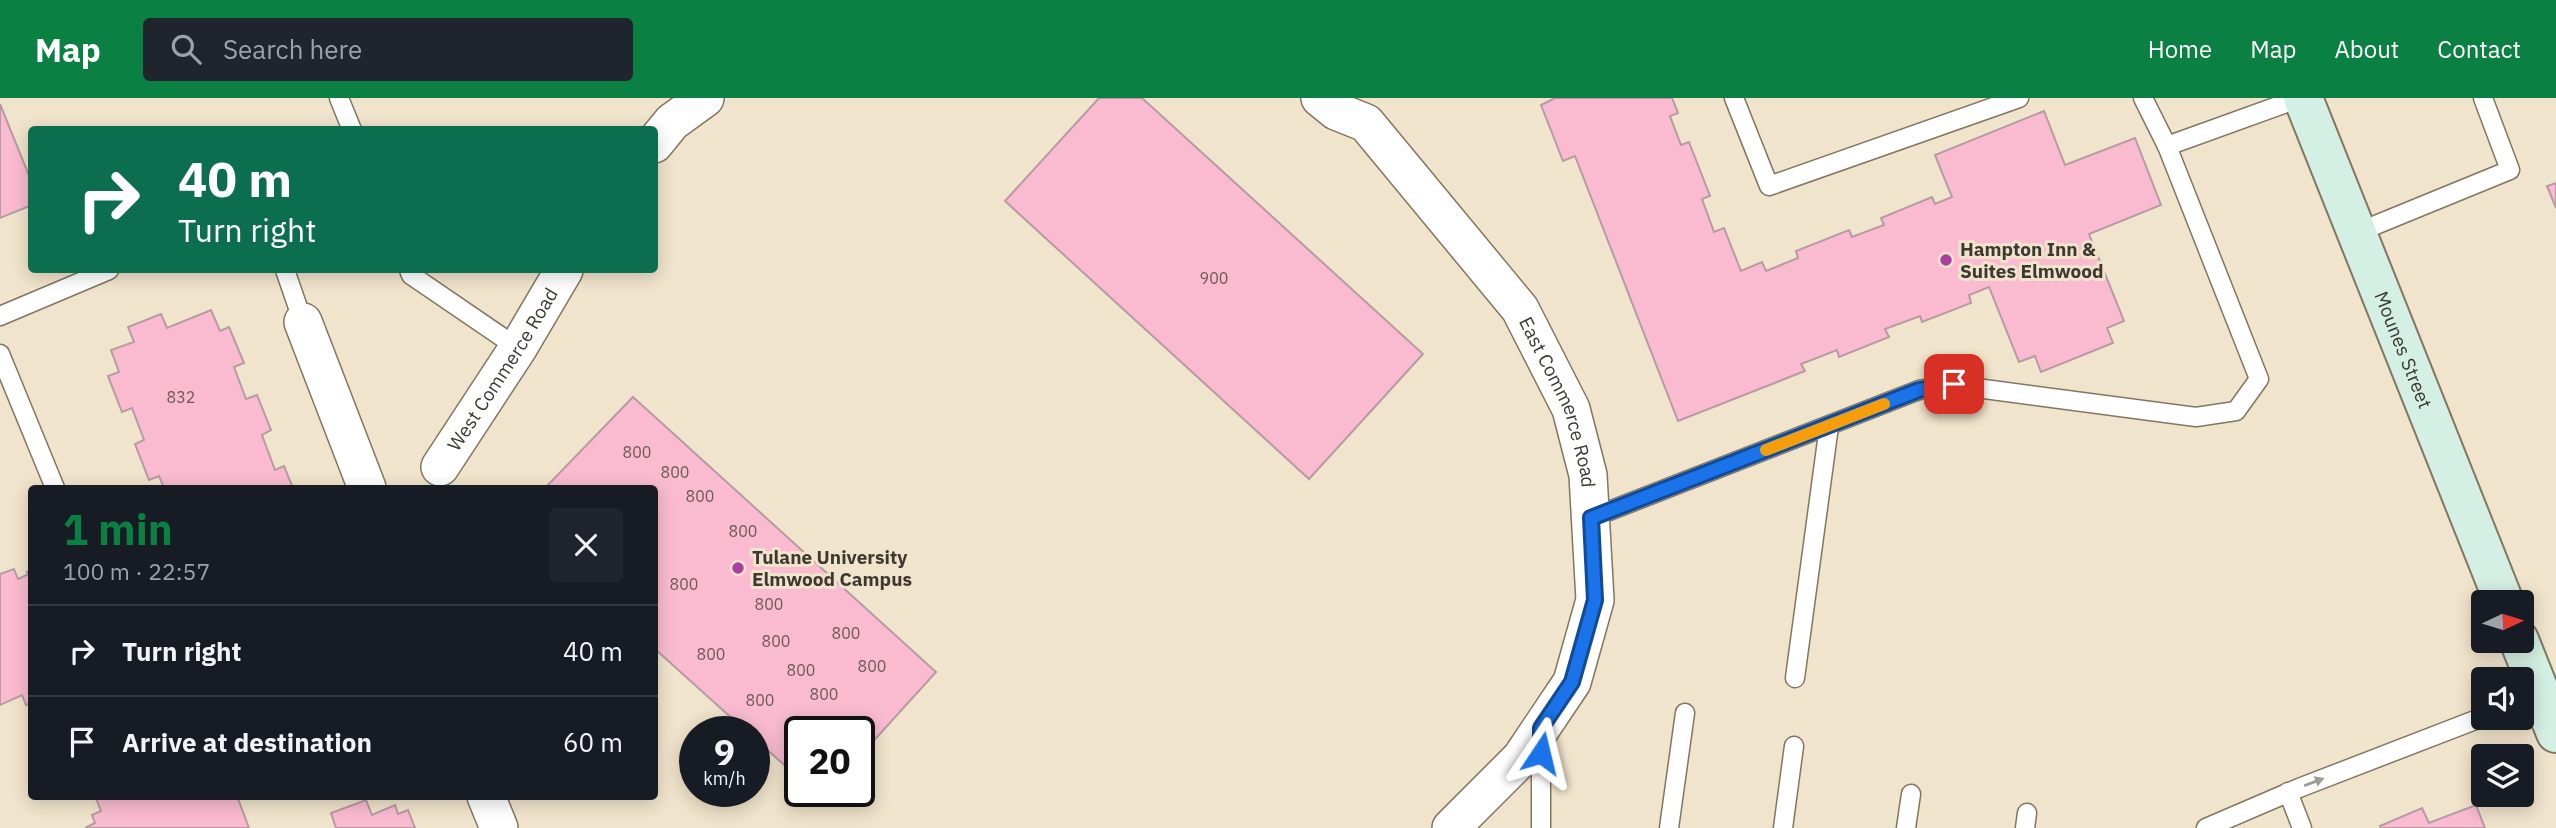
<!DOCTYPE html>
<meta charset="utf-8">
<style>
body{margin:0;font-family:"IBM Plex Sans",sans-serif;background:#20242c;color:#f1f3f6;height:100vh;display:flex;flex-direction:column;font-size:26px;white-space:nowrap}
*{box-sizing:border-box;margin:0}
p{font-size:23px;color:#9ea1a6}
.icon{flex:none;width:38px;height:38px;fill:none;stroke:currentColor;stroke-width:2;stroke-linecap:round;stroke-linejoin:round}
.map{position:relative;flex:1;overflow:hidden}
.sheet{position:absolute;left:28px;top:387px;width:630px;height:315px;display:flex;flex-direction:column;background:#171b24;border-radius:7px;box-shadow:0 4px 18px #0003}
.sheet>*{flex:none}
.hud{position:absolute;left:28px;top:28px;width:630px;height:147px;border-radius:7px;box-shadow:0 4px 18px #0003;background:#0b6e4f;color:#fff;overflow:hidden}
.needle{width:46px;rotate:86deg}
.controls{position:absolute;left:2471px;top:492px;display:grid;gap:14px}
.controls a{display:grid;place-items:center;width:63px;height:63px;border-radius:7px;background:#171b24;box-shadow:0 4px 18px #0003;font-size:35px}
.speed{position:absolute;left:679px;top:618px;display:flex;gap:14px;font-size:35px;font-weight:700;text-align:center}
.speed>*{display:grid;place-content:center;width:91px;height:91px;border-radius:50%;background:#171b24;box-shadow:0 4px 18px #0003;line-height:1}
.speed small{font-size:18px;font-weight:400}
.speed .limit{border:4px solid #111;border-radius:10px;background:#fff;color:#111}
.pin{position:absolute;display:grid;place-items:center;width:60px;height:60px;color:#fff;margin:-30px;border-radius:14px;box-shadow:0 4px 10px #0006}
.me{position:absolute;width:77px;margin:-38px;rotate:10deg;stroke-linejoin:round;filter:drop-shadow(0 0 5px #0008)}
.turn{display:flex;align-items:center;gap:24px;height:147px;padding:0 35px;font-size:32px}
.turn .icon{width:91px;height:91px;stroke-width:2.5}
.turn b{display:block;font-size:49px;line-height:60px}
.round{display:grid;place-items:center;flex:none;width:74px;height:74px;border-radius:7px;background:#20242c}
.headline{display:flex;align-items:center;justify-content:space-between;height:119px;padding:0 35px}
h1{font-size:42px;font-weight:700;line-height:52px;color:#0b8043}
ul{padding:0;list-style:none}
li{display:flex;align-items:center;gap:21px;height:91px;padding:0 35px;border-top:2px solid #363941}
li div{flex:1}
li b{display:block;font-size:26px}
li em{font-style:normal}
header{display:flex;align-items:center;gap:42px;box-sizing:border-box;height:98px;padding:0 35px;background:#0b8043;color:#fff}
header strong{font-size:33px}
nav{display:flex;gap:38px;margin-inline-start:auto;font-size:24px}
.search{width:490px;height:63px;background:#20242c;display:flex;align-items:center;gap:18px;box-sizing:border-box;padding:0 24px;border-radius:7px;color:#9ea1a6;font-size:26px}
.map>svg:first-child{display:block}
</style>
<header>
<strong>Map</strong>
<div class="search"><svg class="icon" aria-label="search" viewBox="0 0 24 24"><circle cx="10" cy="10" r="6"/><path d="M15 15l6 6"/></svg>Search here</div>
<nav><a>Home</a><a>Map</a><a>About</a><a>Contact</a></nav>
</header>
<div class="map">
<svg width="2556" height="730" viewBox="0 0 2556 730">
<rect width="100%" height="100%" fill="#f1e4cc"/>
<g fill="#fabbd0" stroke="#b69ba3" stroke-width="2">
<polygon points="1099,0 1142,0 1423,256 1309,381 1005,103"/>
<polygon points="1555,0 1672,0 1678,15 1670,18 1681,47 1689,44 1710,98 1702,101 1714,134 1724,130 1741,173 1762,164 1766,173 1798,160 1796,153 1849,132 1852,139 1884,127 1881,120 1932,99 1935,106 1952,99 1935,57 2044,13 2065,67 2135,40 2161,107 2089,136 2124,223 2107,230 2113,245 2041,274 2035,258 2019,264 1989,189 1969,197 1971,205 1922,224 1920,218 1885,231 1889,239 1839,259 1837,252 1801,266 1805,273 1678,323 1575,58 1563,63 1541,7"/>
<polygon points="0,6 32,85 32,107 0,120"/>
<polygon points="2556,85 2556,110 2547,88"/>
<polygon points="211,212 220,233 229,229 244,265 234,269 246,301 257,297 271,332 262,337 275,372 284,368 293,390 164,390 159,378 149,382 135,346 144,342 132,310 122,314 108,278 119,274 111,252 134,244 128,229 161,216 167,230"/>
<polygon points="633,299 936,574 859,659 859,634 800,634 800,681 754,640 754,634 747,634 654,550 654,390 545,390"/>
<polygon points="14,471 18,481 29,476 27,474 32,472 32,605 26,607 22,597 0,607 0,476"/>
<polygon points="95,698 237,698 249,730 85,730 95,725 92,717 101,713"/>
<polygon points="366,702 372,717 395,707 398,716 408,712 415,730 336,730 331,715"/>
<polygon points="2476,707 2485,730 2381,730 2380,728 2422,710 2429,725"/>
</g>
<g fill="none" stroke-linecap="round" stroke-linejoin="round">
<g stroke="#827661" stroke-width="21">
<g id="lane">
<polyline points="339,0 352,32"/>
<polyline points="1734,0 1769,88 2019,0"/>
<polyline points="2143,0 2167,48"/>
<polyline points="2356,135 2510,72 2483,0"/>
<polyline points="285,172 303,224"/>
<polyline points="409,172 411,177 518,250"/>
<polyline points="0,218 109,172"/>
<polyline points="0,256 55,390"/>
<polyline points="1591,420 1919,292 1954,287 2196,319 2236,313 2259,281 2167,48 2300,0"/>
<polyline points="1795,580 1829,328"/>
<polyline points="2288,694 2302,730"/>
<polyline points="1541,730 1541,641"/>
<polyline points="1669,730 1685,615"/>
<polyline points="1783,730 1794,648"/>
<polyline points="1906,730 1911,696"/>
<polyline points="2025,730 2027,715"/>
<polyline points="2206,730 2299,690 2483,619"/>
</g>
</g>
<g stroke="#827661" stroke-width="40">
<g id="street">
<path id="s1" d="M1320,0l16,13 30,12 154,186 51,100 17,66 7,125 -23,82 -51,76 -70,70"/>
<polyline points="654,46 672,24 705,0"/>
<polyline points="303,224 367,390"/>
<path id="s2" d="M440,369l78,-119 46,-78"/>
<polyline points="486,698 499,730"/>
</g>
</g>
<g stroke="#827661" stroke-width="42">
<g id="secondary">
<path id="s3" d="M2303,0l201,504"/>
<polyline points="2519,542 2556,635"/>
</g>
</g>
<use href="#lane" stroke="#fff" stroke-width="18"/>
<use href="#street" stroke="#fff" stroke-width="37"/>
<use href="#secondary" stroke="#d4efe4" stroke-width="38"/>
</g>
<defs><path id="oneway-solid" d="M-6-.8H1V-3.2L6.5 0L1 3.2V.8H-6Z" transform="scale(1.75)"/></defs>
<use fill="#9e9c98" href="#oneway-solid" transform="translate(2314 684) rotate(-21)"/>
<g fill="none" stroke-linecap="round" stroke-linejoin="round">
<g stroke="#114b97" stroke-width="18">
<polyline id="route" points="1541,655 1541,630 1572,584 1595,502 1591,420 1919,292 1954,286"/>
</g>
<use href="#route" stroke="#1a73e8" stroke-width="12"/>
<polyline stroke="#f59e0b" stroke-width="12" points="1766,352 1884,306"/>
</g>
<g fill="#a941a4" stroke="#f1e4cc" stroke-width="2.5">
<circle cx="1946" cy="162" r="7"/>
<circle cx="738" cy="470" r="7"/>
</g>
<g text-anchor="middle" stroke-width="6" stroke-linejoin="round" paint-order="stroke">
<g font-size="16" fill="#6d5a58">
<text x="1214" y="186">900</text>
<text x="181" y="305">832</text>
<text x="637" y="360">800</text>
<text x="675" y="380">800</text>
<text x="700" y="404">800</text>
<text x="743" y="439">800</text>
<text x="684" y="492">800</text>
<text x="769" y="512">800</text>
<text x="846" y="541">800</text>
<text x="776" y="549">800</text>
<text x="711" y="562">800</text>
<text x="872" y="574">800</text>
<text x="801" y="578">800</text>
<text x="824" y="602">800</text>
<text x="760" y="608">800</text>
</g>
<g font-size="19" font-weight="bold" fill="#3e3930" stroke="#f1e4cc" text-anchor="start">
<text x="1960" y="158">Hampton Inn &amp;<tspan x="1960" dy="22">Suites Elmwood</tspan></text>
<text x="752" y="466">Tulane University<tspan x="752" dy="22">Elmwood Campus</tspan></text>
</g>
<g font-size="19" fill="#3e3930" stroke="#f1e4cc">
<text dy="7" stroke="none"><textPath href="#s3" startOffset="271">Mounes Street</textPath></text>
<text dy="7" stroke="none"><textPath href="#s2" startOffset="116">West Commerce Road</textPath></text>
<text dy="7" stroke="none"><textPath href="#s1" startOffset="396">East Commerce Road</textPath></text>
</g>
</g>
</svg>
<div class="controls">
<a><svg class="needle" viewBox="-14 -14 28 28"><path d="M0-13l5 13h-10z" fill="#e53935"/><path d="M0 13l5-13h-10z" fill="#9ea1a6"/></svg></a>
<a><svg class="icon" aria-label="sound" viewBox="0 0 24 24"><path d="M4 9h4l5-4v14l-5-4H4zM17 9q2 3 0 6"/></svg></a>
<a><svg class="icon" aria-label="layers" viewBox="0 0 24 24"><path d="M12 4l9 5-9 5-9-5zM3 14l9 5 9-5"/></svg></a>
</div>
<div class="speed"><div>9<small>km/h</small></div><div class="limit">20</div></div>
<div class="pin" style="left:1954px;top:286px;background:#d93025"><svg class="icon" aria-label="arrive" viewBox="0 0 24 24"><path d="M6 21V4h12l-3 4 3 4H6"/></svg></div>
<svg class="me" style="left:1541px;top:655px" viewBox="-20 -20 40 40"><path d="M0-17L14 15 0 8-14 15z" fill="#1a73e8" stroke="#fff" stroke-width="4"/></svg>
<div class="hud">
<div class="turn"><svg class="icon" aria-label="right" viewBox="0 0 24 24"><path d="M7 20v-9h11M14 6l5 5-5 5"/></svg><div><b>40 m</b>Turn right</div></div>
</div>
<section class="sheet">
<div class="headline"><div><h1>1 min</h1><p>100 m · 22:57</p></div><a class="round"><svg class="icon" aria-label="close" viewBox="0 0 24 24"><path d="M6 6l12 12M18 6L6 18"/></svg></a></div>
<ul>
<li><svg class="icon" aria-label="right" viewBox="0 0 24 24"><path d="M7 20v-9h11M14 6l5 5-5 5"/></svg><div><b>Turn right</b></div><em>40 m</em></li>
<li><svg class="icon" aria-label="arrive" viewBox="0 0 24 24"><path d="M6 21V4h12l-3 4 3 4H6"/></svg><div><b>Arrive at destination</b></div><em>60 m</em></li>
</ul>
</section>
</div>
